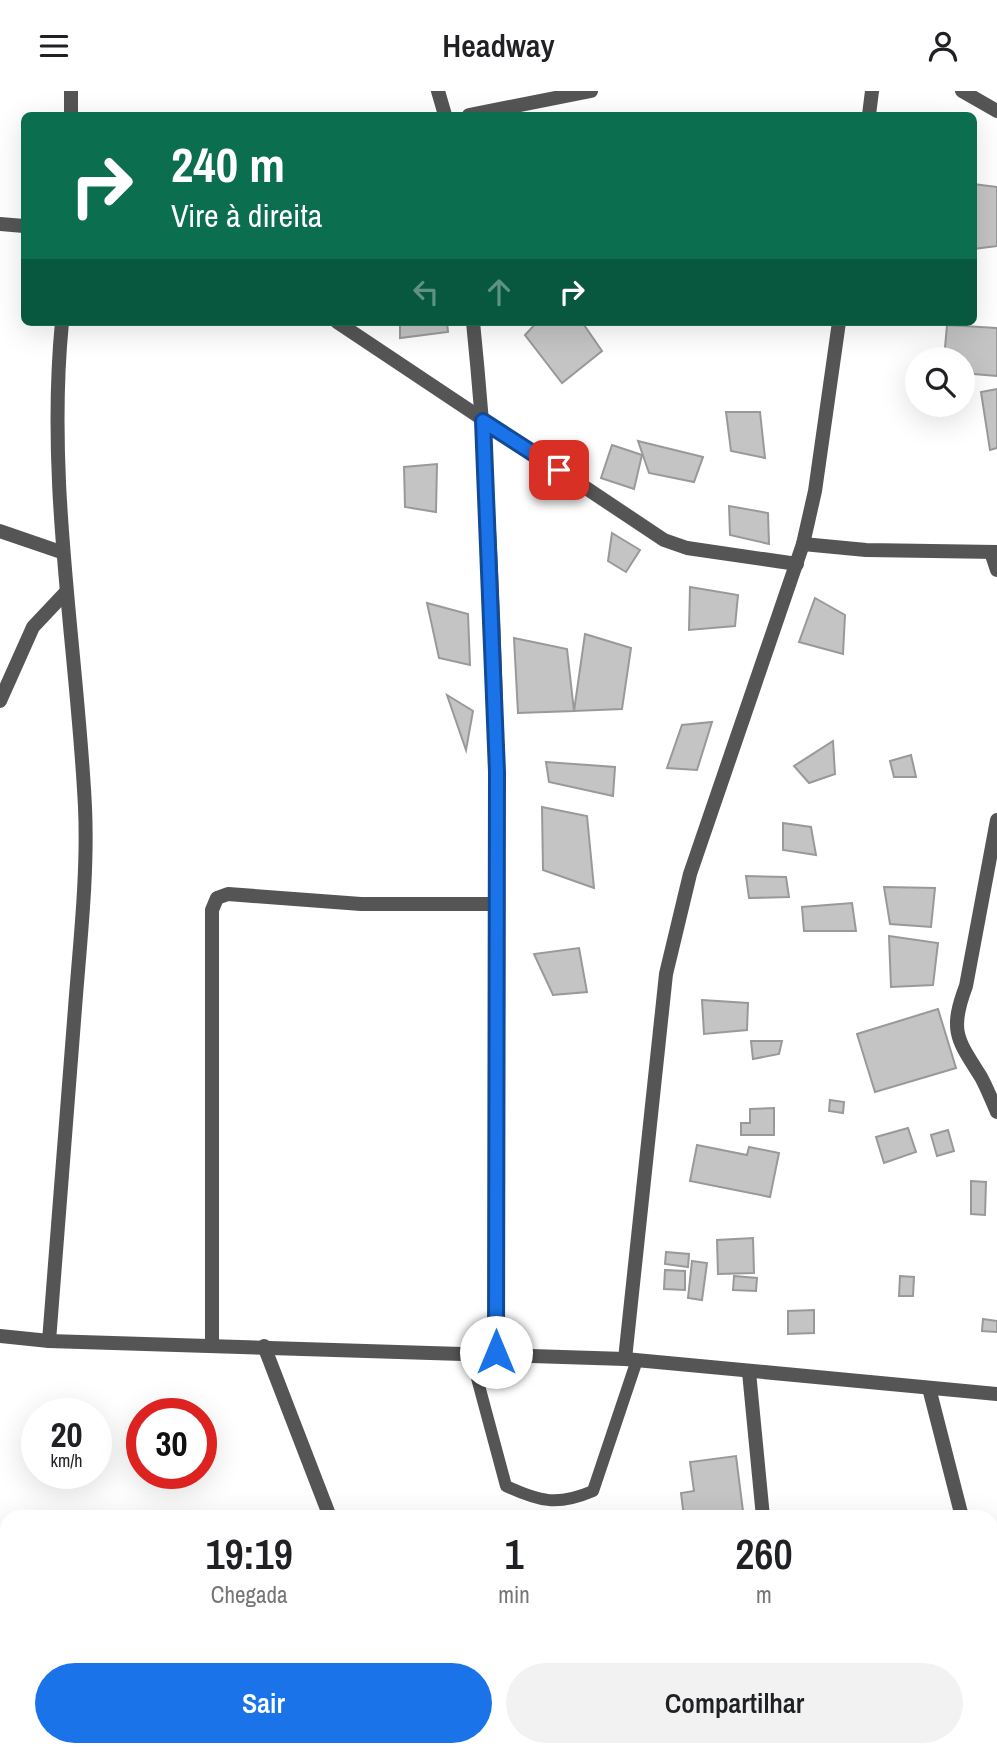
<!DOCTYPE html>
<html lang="pt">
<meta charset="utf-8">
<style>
body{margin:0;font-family:"Archivo Narrow",sans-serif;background:#f2f2f2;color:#202124;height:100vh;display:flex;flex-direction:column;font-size:26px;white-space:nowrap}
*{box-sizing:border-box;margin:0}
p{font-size:23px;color:#757577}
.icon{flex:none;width:38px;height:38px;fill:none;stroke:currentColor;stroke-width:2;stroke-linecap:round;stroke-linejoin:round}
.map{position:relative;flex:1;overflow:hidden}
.drawer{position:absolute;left:0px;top:1419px;width:998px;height:247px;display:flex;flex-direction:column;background:#fff;border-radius:21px 21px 0 0;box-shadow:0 7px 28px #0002}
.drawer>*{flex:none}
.guide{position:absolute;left:21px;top:21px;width:956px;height:214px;border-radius:10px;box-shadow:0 7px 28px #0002;background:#0b6e4f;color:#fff;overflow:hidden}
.fabs{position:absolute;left:905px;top:256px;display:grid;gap:14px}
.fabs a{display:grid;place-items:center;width:70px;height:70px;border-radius:50%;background:#fff;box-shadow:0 7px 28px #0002;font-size:35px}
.speed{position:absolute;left:21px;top:1307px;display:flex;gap:14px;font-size:35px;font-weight:700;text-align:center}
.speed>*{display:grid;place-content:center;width:91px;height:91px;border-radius:50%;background:#fff;box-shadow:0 7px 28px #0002;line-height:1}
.speed small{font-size:18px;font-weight:400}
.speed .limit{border:10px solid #d22;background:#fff;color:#111}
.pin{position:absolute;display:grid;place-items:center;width:60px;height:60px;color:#fff;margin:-30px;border-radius:14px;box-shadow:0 4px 10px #0006}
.me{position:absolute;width:77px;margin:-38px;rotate:0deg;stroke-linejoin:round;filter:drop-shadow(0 0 5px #0008)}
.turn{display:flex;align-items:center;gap:24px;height:147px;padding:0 35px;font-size:32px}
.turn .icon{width:91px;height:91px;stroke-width:2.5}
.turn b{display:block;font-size:49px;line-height:60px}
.lanes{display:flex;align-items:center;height:66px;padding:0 35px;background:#0003;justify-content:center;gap:35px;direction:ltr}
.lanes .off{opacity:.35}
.eta{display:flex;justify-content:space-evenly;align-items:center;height:119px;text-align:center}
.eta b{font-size:42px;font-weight:600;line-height:49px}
.primary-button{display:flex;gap:14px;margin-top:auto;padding:14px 35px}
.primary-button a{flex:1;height:80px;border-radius:42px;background:#1a73e8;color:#fff;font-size:28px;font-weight:600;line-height:80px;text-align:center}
.primary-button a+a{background:#f2f2f2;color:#202124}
header{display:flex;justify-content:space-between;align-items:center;height:91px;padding:0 35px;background:#fff;font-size:32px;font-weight:600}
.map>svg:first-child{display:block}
</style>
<header><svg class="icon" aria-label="menu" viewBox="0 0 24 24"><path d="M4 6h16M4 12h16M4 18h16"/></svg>Headway<svg class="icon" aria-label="person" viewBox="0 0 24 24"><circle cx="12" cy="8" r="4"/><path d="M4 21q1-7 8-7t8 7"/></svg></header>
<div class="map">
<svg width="997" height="1665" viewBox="0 0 997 1665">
<rect width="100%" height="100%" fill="#fff"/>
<g fill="#c4c4c4" stroke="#999" stroke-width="2">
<polygon points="973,93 997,96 997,155 973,158"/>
<polygon points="400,231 447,231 448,241 400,247"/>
<polygon points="537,231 582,231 602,260 562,292 525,244"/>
<polygon points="947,234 997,237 997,285 962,282 962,268 944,268"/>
<polygon points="997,298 997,357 990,359 981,301"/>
<polygon points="726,321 760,321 765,367 731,360"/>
<polygon points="638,350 703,366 694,391 649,382"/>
<polygon points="612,354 642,364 634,398 601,387"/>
<polygon points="437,373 436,421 405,416 404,376"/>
<polygon points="729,415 768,422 769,453 730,444"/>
<polygon points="612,442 640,459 626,481 608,470"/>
<polygon points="690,496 738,504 735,535 689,539"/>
<polygon points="815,507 845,524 843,563 799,551"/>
<polygon points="427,512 468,523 470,574 439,567"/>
<polygon points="585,543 631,557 622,618 574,620"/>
<polygon points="514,547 567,558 574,620 518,622"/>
<polygon points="447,604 473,620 466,659"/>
<polygon points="712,631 697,679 667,677 682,634"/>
<polygon points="833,650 835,683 809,692 794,675"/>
<polygon points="911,664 916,686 894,686 890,670"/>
<polygon points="546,671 615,676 613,705 549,691"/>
<polygon points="542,716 587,725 594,797 543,779"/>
<polygon points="783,732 811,736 816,764 783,759"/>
<polygon points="746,785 786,786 789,806 749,807"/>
<polygon points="884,796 935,797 931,836 890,833"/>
<polygon points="852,812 856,840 804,840 802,816"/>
<polygon points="889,845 938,852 933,894 891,896"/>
<polygon points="579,857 587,901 553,904 534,863"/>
<polygon points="702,909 748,912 747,939 704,943"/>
<polygon points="938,918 956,977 875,1001 857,943"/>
<polygon points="751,950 782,950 779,963 753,968"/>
<polygon points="830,1009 844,1011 843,1022 829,1020"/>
<polygon points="774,1017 774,1044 741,1044 741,1032 750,1032 750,1018"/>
<polygon points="908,1037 916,1061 884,1072 876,1046"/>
<polygon points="948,1039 954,1060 937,1065 931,1044"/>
<polygon points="697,1054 747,1064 749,1056 779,1062 770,1106 690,1090"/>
<polygon points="971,1090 986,1091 985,1124 971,1123"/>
<polygon points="753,1147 754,1182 718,1183 717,1149"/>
<polygon points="666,1161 689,1163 688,1176 665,1173"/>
<polygon points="692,1170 707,1172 702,1209 688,1207"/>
<polygon points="665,1179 685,1180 685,1199 664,1198"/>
<polygon points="734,1185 757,1187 756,1200 733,1199"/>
<polygon points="900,1185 914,1186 913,1205 899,1205"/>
<polygon points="814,1219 814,1242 788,1243 788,1220"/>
<polygon points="983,1228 997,1230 997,1241 982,1240"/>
<polygon points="736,1365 743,1420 684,1426 681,1402 694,1400 690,1371"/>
</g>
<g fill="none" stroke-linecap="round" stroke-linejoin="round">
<path stroke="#555" stroke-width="12" d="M470,1261l36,134c34,16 52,20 87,5l44,-131"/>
<g stroke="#555" stroke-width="14">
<polyline points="71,0 71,24"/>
<polyline points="438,0 445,24"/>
<polyline points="962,0 997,20"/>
<polyline points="469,24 591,0"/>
<polyline points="869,24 872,0"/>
<polyline points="0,133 24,135"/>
<polyline points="337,231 664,449 687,457 797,473"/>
<path d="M473,231c35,341 24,687 23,1030"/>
<polyline points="0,440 61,461"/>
<polyline points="803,453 866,459 997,461"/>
<polyline points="991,461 997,479"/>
<polyline points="0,610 33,536 66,501"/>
<path d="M997,729l-31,166c-17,45 -9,53 15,91 6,11 11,24 16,35"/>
<path d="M49,1250c8,-111 17,-222 26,-333 5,-66 13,-135 10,-201 -8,-162 -39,-322 -23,-485"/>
<polyline points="212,1254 212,819 217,807 228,803 361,813 497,813"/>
<polyline points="264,1255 330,1426"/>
<polyline points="625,1268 666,883 690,783 803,453 815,400 839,231"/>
<polyline points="749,1281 763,1426"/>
<polyline points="929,1297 962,1426"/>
<polyline points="0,1521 7,1522"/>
<polyline points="990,1541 997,1567"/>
<polyline points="439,1659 442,1665"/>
<polyline points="790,1659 791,1665"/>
</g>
<polyline stroke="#555" stroke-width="14" points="0,1245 49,1250 625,1268 997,1303"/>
</g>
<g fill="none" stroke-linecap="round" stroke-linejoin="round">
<g stroke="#114b97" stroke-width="18">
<polyline id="route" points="496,1261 497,681 483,330 559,379"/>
</g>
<use href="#route" stroke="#1a73e8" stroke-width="12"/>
</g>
</svg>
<div class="fabs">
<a><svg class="icon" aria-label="search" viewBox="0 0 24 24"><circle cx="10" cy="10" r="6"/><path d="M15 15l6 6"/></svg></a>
</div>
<div class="speed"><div>20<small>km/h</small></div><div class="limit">30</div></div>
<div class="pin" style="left:559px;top:379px;background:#d93025"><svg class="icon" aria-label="arrive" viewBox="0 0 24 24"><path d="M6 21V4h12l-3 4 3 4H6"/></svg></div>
<svg class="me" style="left:496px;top:1261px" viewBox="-20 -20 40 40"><circle r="19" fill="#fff"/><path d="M0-13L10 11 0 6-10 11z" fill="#1a73e8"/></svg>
<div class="guide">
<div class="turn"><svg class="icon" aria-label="right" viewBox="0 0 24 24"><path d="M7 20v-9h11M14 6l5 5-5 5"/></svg><div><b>240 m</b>Vire à direita</div></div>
<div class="lanes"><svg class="icon off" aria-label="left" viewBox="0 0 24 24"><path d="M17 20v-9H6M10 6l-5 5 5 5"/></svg><svg class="icon off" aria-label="ahead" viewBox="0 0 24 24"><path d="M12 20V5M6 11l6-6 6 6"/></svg><svg class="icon" aria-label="right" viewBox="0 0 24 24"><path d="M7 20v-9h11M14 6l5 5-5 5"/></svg></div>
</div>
<section class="drawer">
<div class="eta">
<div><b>19:19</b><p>Chegada</p></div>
<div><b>1</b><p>min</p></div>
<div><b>260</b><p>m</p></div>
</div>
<div class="primary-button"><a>Sair</a><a>Compartilhar</a></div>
</section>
</div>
